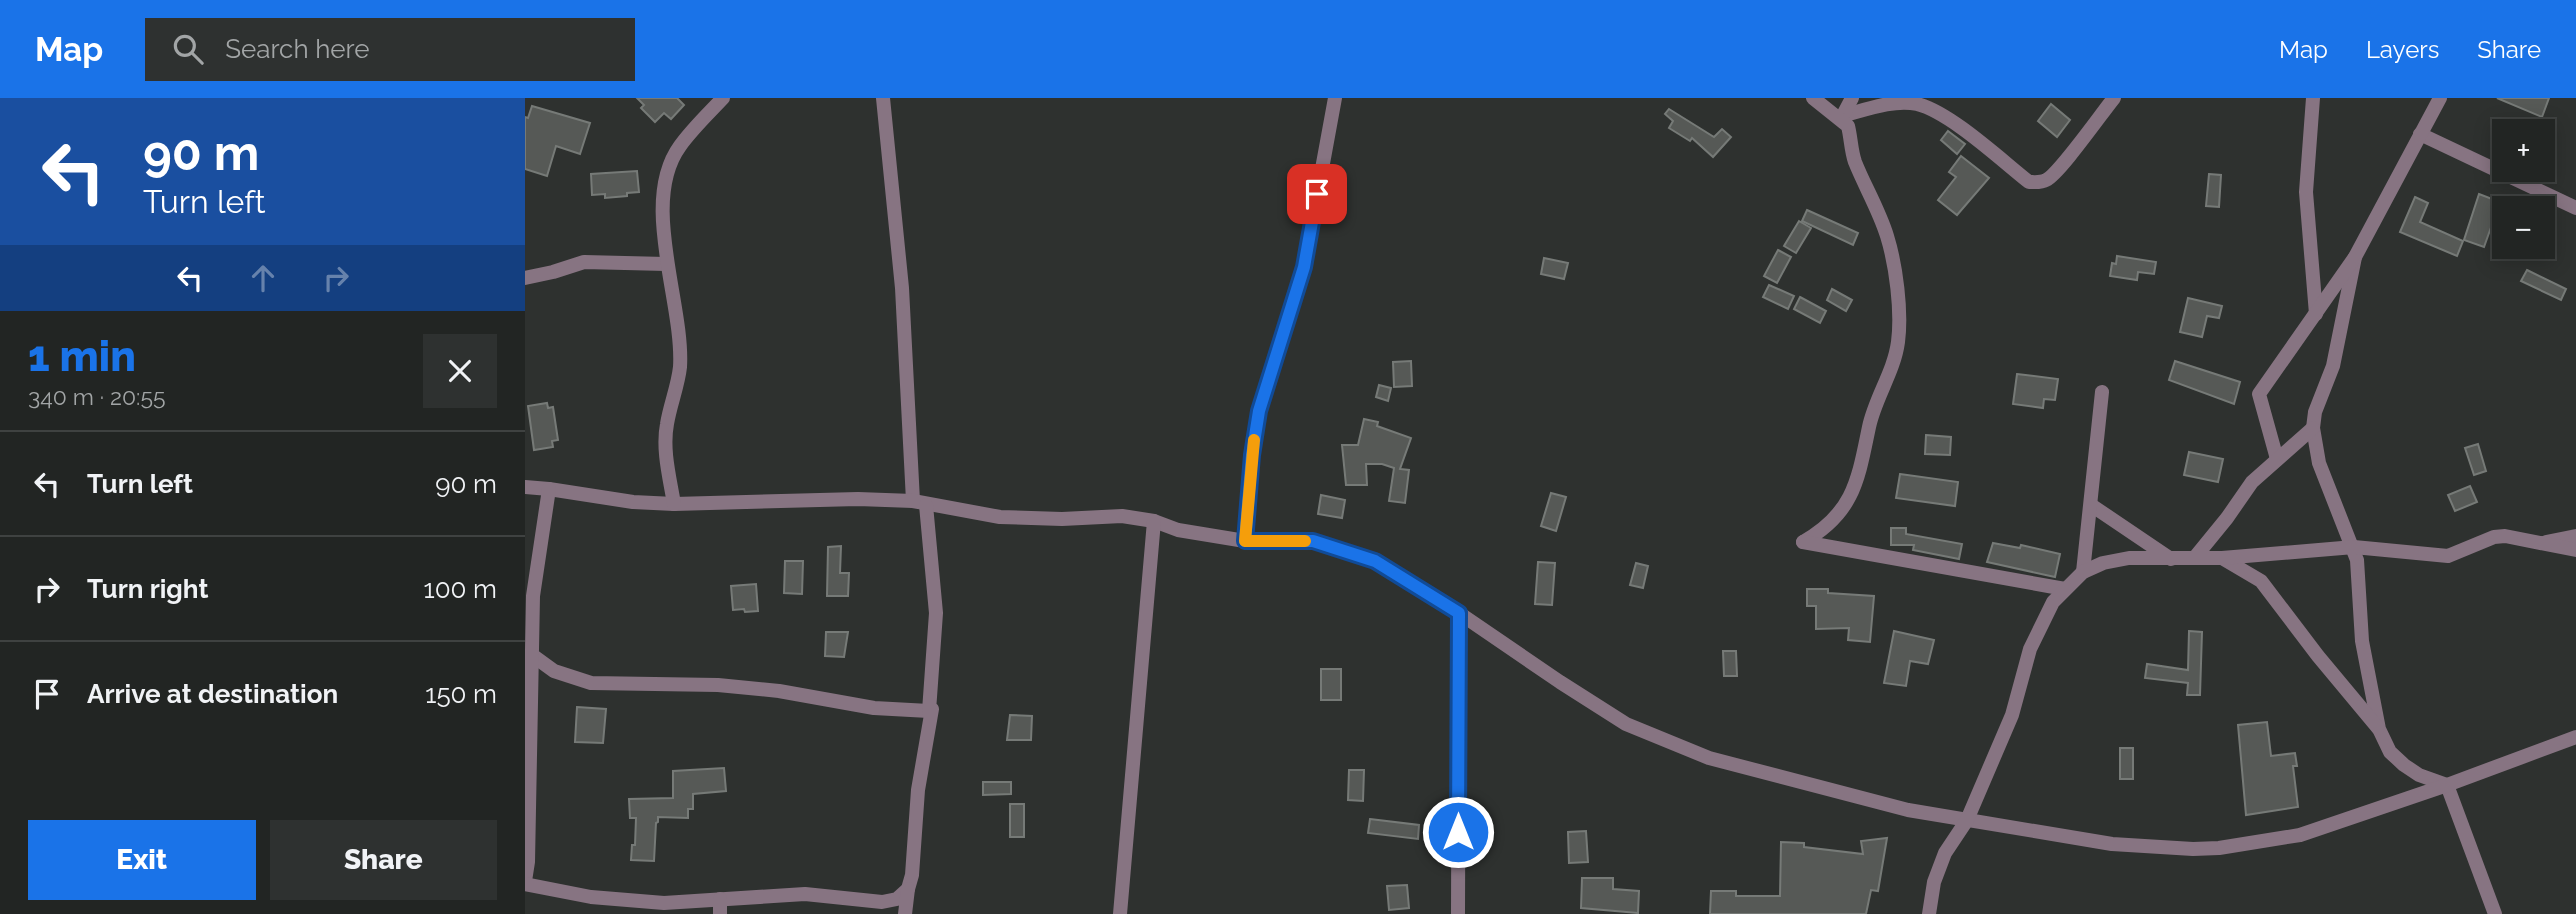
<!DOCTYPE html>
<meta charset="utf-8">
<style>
body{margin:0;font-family:Raleway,sans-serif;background:#2e3130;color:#f1f3f6;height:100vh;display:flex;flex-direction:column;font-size:26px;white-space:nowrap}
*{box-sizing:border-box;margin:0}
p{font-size:23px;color:#a2a5a6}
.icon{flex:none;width:38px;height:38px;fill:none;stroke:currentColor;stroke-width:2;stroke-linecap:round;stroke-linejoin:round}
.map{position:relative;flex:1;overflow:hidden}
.details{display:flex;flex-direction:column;background:#222523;width:525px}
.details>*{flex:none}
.hud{background:#1a4fa0;color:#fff;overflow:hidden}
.tools{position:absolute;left:1967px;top:21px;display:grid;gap:14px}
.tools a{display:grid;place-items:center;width:63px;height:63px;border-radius:0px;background:#222523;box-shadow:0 4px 18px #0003,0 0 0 2px #3f4241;font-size:35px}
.pin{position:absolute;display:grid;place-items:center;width:60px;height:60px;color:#fff;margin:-30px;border-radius:14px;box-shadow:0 4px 10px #0006}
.me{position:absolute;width:77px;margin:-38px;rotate:0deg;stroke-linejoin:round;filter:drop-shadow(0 0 5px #0008)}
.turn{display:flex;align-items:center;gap:24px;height:147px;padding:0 28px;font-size:32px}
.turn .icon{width:91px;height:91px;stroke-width:2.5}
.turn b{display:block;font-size:49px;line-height:60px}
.lanes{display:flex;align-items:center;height:66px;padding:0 28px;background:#0003;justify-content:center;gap:35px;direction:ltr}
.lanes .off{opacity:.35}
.round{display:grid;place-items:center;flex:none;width:74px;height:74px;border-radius:0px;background:#2e3130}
.overview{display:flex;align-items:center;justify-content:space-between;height:119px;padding:0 28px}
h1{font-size:42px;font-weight:800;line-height:52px;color:#1a73e8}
.action{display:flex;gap:14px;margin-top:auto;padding:14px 28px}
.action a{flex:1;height:80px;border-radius:0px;background:#1a73e8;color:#fff;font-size:28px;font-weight:800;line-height:80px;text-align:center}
.action a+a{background:#2e3130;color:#f1f3f6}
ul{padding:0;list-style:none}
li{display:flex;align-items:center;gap:21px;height:105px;padding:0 28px;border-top:2px solid #3f4241}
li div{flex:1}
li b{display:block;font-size:26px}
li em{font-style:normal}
header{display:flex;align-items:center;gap:42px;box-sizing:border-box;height:98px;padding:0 35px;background:#1a73e8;color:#fff}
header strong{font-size:33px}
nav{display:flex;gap:38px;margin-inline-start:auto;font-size:24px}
.search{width:490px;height:63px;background:#2e3130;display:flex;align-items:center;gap:18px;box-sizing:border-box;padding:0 24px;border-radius:0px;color:#a2a5a6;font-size:26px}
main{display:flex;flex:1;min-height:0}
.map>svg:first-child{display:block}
</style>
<header>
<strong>Map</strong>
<div class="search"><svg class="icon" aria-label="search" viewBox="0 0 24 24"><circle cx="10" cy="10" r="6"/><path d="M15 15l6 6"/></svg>Search here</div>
<nav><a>Map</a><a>Layers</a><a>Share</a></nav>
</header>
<main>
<section class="details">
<div class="hud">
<div class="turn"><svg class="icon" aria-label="left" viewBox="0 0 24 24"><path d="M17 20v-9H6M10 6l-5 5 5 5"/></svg><div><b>90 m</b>Turn left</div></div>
<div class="lanes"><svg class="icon" aria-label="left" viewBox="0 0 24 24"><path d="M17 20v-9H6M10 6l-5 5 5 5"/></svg><svg class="icon off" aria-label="ahead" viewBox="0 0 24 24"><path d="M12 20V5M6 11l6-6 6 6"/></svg><svg class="icon off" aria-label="right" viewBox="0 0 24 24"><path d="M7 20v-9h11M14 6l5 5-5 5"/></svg></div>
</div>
<div class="overview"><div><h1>1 min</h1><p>340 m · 20:55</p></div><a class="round"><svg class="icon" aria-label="close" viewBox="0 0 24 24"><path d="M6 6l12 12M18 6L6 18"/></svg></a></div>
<ul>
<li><svg class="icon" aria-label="left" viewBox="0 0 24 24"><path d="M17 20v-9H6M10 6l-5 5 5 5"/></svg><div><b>Turn left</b></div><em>90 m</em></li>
<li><svg class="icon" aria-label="right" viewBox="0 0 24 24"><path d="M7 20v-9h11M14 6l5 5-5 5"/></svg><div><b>Turn right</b></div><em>100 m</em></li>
<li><svg class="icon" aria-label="arrive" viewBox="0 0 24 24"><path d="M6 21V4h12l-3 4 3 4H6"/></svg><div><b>Arrive at destination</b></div><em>150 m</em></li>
</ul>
<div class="action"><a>Exit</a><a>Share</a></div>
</section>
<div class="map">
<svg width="2051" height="816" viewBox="0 0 2051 816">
<rect width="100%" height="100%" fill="#2e312f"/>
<g fill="#565956" stroke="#767a77" stroke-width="2">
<polygon points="112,0 152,0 159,7 146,21 139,15 130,24 116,10 119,7"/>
<polygon points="1972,0 2024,0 2017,19"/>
<polygon points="1526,6 1545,22 1532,39 1513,23"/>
<polygon points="7,8 65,25 55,56 31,48 22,78 0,71 0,19 3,20"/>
<polygon points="1144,11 1189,39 1197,31 1206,39 1188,59 1167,40 1165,43 1144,30 1148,23 1140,16"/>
<polygon points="1423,33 1440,46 1432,56 1416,42"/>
<polygon points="1436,58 1464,80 1432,117 1413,102 1431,79 1424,74"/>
<polygon points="112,73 114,94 102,95 102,98 80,100 80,96 67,97 66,76"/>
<polygon points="1684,76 1696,77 1694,109 1681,108"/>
<polygon points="1954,96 1975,104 1959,149 1939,142"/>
<polygon points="1890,99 1903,105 1895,124 1938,143 1932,158 1875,134"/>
<polygon points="1282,112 1333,135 1328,147 1277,123"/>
<polygon points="1274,123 1286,130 1271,155 1259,148"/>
<polygon points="1253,152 1266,159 1252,185 1239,178"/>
<polygon points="1592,158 1631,164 1629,176 1613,174 1612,182 1585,178 1587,165 1591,166"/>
<polygon points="1019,160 1043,165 1039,181 1016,176"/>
<polygon points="2002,172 2041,191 2036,202 1996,183"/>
<polygon points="1244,187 1269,198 1263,211 1238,199"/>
<polygon points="1307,191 1327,202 1321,213 1302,202"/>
<polygon points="1275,199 1301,213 1295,225 1269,211"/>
<polygon points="1663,200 1697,208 1694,220 1682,218 1677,239 1655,234"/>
<polygon points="886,263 887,288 869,289 868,264"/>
<polygon points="1650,263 1715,284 1709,306 1644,282"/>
<polygon points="1492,276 1533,281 1530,302 1519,301 1518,310 1488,306"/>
<polygon points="854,287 866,290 863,303 851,299"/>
<polygon points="22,305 23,310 28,309 33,342 27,343 28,349 9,352 3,308"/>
<polygon points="839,321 853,324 852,328 886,340 875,371 884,372 880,405 864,403 869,370 857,366 841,366 842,387 821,387 817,347 833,347"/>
<polygon points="1401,337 1426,339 1425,357 1400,356"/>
<polygon points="1953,346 1961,373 1949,377 1940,350"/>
<polygon points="1664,354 1698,361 1693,384 1659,377"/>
<polygon points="1375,376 1433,384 1430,408 1371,400"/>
<polygon points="1945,388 1952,404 1930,413 1923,397"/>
<polygon points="1026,395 1041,399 1031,433 1016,428"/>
<polygon points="796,397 820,402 817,420 793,416"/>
<polygon points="1366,430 1381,430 1381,436 1437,446 1434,461 1388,452 1389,447 1366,447"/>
<polygon points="1468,445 1495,450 1496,447 1535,456 1530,479 1462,464"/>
<polygon points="316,448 315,475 324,475 323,498 302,498 303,449"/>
<polygon points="260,463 278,463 277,496 259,495"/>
<polygon points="1013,464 1030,465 1027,507 1010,506"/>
<polygon points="1111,465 1123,468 1118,490 1105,487"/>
<polygon points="231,486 233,513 220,514 219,511 208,512 206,488"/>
<polygon points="1282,491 1303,491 1303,495 1349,498 1345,544 1323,542 1324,530 1291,531 1291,508 1282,508"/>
<polygon points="1369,533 1409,542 1403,566 1385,563 1381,588 1359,585"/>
<polygon points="1664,533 1677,534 1675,597 1662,597 1663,585 1620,580 1622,566 1663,572"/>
<polygon points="301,534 323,534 319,559 300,558"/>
<polygon points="1198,553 1211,553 1212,578 1199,578"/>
<rect x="796" y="571" width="20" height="31"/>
<polygon points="52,609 81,611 78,645 50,644"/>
<polygon points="485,617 507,618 506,642 482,642"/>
<polygon points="1742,624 1746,658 1770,655 1772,668 1768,668 1773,709 1721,717 1713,627"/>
<rect x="1595" y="650" width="13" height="31"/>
<polygon points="199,670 201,693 168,696 168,711 163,711 163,720 133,719 133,724 131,725 129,763 106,762 107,747 110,747 111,720 105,720 104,701 148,700 148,673"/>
<polygon points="824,672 839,672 838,703 823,702"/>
<polygon points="458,684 486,684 486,696 458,697"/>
<rect x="485" y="706" width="14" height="33"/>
<polygon points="845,721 894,727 893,741 843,735"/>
<polygon points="1061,733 1063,764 1044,765 1043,734"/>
<polygon points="1362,740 1353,793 1346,792 1341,816 1185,816 1186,793 1211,793 1211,798 1255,798 1256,744 1279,745 1279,749 1338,756 1336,743"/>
<polygon points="1057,780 1088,780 1088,791 1114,793 1113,815 1056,810"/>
<polygon points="882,787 884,810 864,812 862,788"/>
</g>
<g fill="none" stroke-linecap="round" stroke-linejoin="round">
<g stroke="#877482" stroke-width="14">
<polyline points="358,0 377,190 388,403"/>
<polyline points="1788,0 1781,94 1791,216"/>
<path d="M1317,18c23,-6 51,-17 75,-12 33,8 84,56 112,78 5,0 12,1 17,-2 13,-6 55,-66 68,-82"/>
<polyline points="1316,21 1327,0"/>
<polyline points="1895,36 2051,110"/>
<polyline points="1830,159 1808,268 1790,314 1788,330 1794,365 1832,462 1837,543 1854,631 1865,654 1879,667 1894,677 1922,687 1970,816"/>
<polyline points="0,180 28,174 59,164 141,166"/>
<polyline points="1752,361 1734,296 1830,159 1915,0"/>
<polyline points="0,389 24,391 108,404 149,406 333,401 388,403 475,419 537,421 597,418 629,423 653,432 720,443 788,443 850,463 934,515 1035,584 1101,626 1184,660 1383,712 1587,746 1668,751 1694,750 1775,737 1922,687 2051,639"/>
<path d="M149,406c-4,-25 -12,-54 -7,-80 3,-19 11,-38 13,-57 4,-64 -41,-165 0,-221 12,-17 29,-33 43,-48"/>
<polyline points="1566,407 1646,461"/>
<polyline points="720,443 727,357 734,313 779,169 810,0"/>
<path d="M1278,444c51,-29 55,-62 66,-115 6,-29 25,-55 29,-85 4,-31 -2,-77 -11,-106 -8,-26 -22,-49 -32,-74 -4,-11 -4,-24 -7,-36l-35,-28"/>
<polyline points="1278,444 1540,491"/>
<polyline points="2021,444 2051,438"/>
<polyline points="1671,458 1702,420 1727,384 1788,330"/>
<polyline points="1697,460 1736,483 1793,558 1853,630"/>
<polyline points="1558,474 1577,294"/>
<polyline points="7,557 29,573 66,585 193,587 254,593 349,610 404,613"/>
<polyline points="0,783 3,764 8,498 24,391"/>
<polyline points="0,786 66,799 139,805 280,796 357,804 372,801 383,791 387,777 393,692 407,611 404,613 411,515 401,407"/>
<polyline points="195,801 195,816"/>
<polyline points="380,816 383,791"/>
<polyline points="595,816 629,423"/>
<polyline points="933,816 934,515"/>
<polyline points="1404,816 1409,784 1420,755 1442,722 1487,617 1505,551 1528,504 1558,474 1578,465 1604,460 1697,460 1829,449 1923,458 1969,439 1980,438 2051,452"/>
</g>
</g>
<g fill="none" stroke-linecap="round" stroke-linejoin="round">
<g stroke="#114b97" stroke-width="18">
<polyline id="route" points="792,96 779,169 734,313 727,357 720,443 788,443 850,463 934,515 933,734"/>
</g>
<use href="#route" stroke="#1a73e8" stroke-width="12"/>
<polyline stroke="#f59e0b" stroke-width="12" points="729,342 720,443 780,443"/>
</g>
</svg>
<div class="tools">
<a>+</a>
<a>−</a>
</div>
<div class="pin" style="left:792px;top:96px;background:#d93025"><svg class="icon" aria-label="arrive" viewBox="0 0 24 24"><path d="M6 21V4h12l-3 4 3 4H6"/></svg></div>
<svg class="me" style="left:933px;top:734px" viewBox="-20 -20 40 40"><circle r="17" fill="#1a73e8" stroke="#fff" stroke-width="3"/><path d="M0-11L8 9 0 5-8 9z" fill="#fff"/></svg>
</div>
</main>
